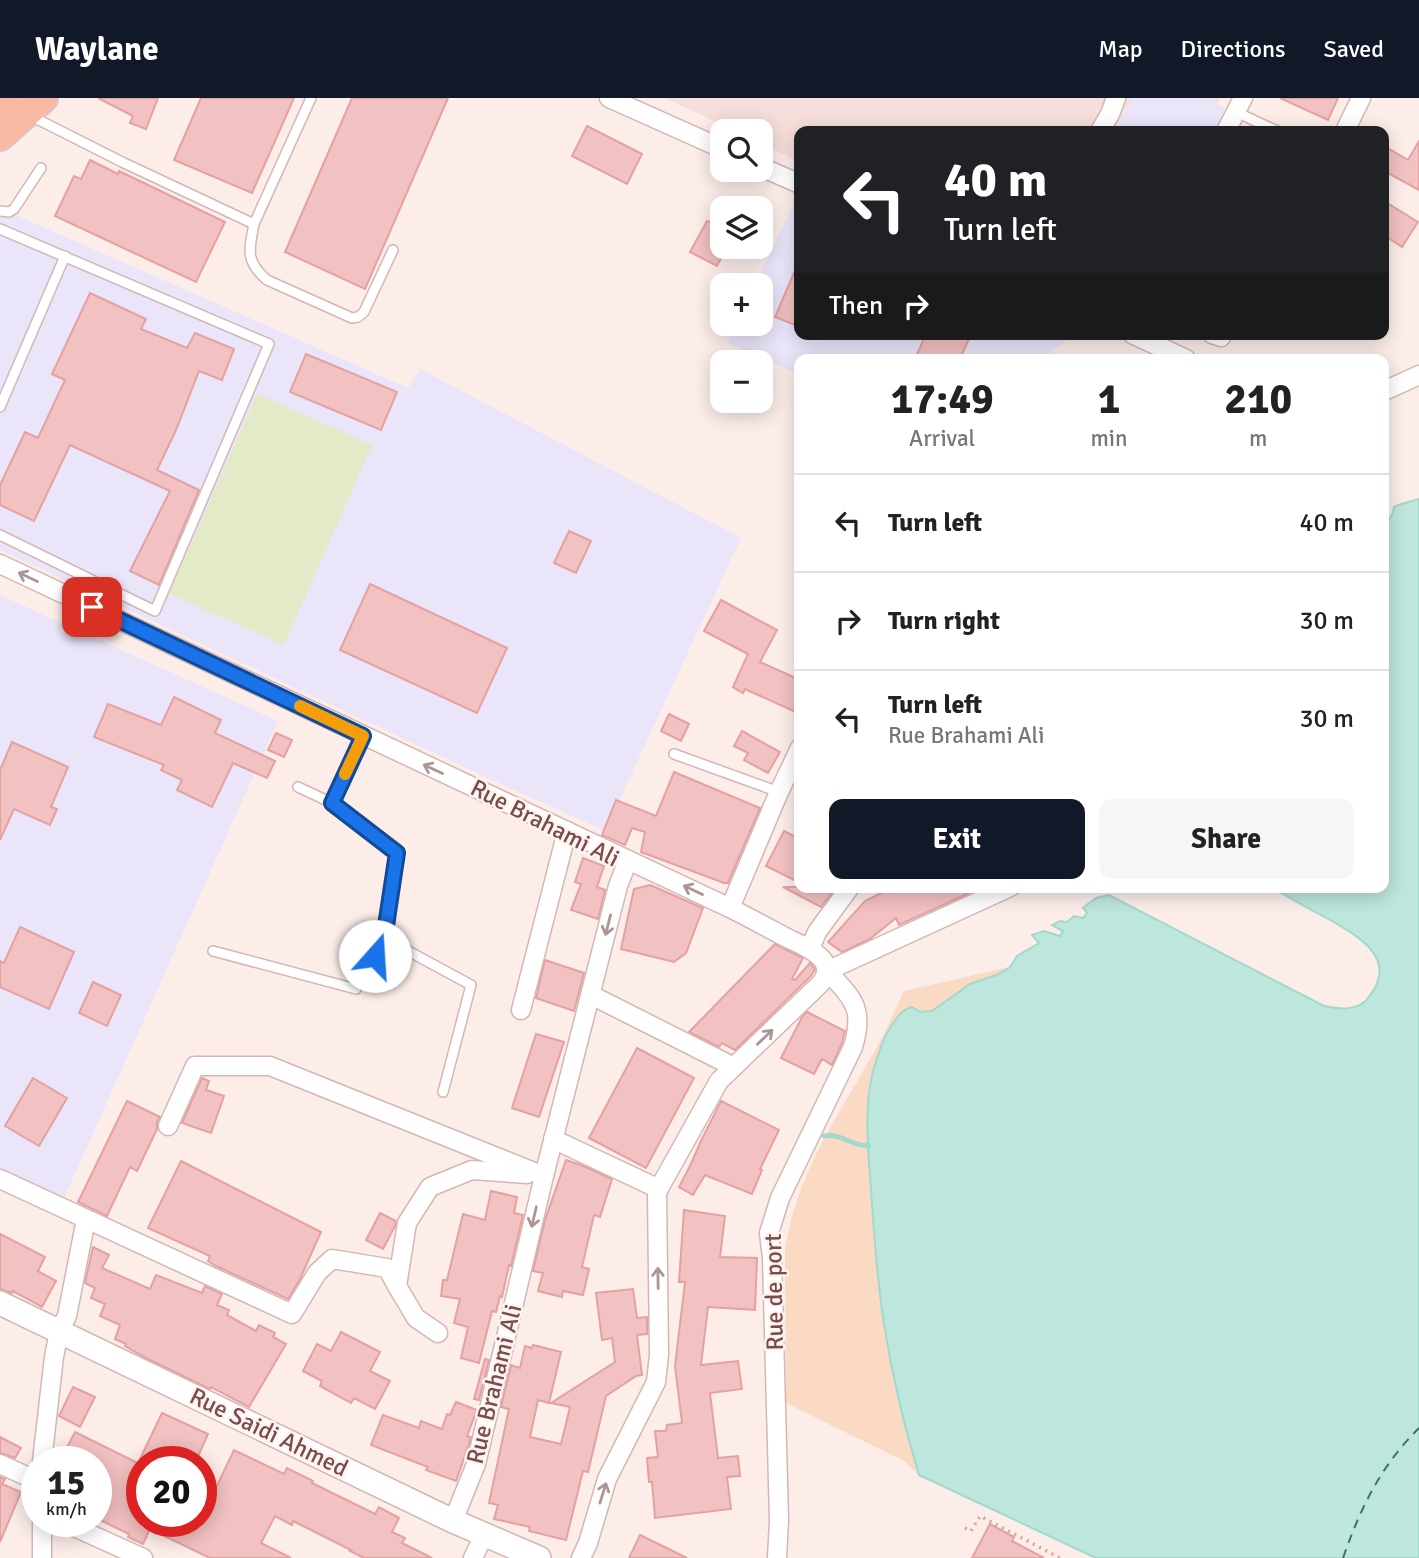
<!DOCTYPE html>
<meta charset="utf-8">
<style>
body{margin:0;font-family:Signika,sans-serif;background:#f6f6f6;color:#222;height:100vh;display:flex;flex-direction:column;font-size:26px;white-space:nowrap}
*{box-sizing:border-box;margin:0}
p{font-size:23px;color:#767676}
.icon{flex:none;width:38px;height:38px;fill:none;stroke:currentColor;stroke-width:2;stroke-linecap:round;stroke-linejoin:round}
.map{position:relative;flex:1;overflow:hidden}
.side{position:absolute;left:794px;top:256px;width:595px;height:539px;display:flex;flex-direction:column;background:#fff;border-radius:14px;box-shadow:0 4px 18px #0003}
.side>*{flex:none}
.guide{position:absolute;left:794px;top:28px;width:595px;height:214px;border-radius:14px;box-shadow:0 4px 18px #0003;background:#202124;color:#fff;overflow:hidden}
.tools{position:absolute;left:710px;top:21px;display:grid;gap:14px}
.tools a{display:grid;place-items:center;width:63px;height:63px;border-radius:14px;background:#fff;box-shadow:0 4px 18px #0003;font-size:35px}
.speed{position:absolute;left:21px;top:1348px;display:flex;gap:14px;font-size:35px;font-weight:700;text-align:center}
.speed>*{display:grid;place-content:center;width:91px;height:91px;border-radius:50%;background:#fff;box-shadow:0 4px 18px #0003;line-height:1}
.speed small{font-size:18px;font-weight:400}
.speed .limit{border:10px solid #d22;background:#fff;color:#111}
.pin{position:absolute;display:grid;place-items:center;width:60px;height:60px;color:#fff;margin:-30px;border-radius:14px;box-shadow:0 4px 10px #0006}
.me{position:absolute;width:77px;margin:-38px;rotate:19deg;stroke-linejoin:round;filter:drop-shadow(0 0 5px #0008)}
.turn{display:flex;align-items:center;gap:24px;height:147px;padding:0 35px;font-size:32px}
.turn .icon{width:91px;height:91px;stroke-width:2.5}
.turn b{display:block;font-size:49px;line-height:60px}
.then{display:flex;align-items:center;height:66px;padding:0 35px;background:#0003;gap:14px;font-size:26px}
.eta{display:flex;justify-content:space-evenly;align-items:center;height:119px;text-align:center}
.eta b{font-size:42px;font-weight:800;line-height:49px}
.primary-button{display:flex;gap:14px;margin-top:auto;padding:14px 35px}
.primary-button a{flex:1;height:80px;border-radius:14px;background:#111827;color:#fff;font-size:28px;font-weight:800;line-height:80px;text-align:center}
.primary-button a+a{background:#f6f6f6;color:#222}
ul{padding:0;list-style:none}
li{display:flex;align-items:center;gap:21px;height:98px;padding:0 35px;border-top:2px solid #e0e0e0}
li div{flex:1}
li b{display:block;font-size:26px}
li em{font-style:normal}
header{display:flex;align-items:center;gap:42px;box-sizing:border-box;height:98px;padding:0 35px;background:#111827;color:#fff}
header strong{font-size:33px}
nav{display:flex;gap:38px;margin-inline-start:auto;font-size:24px}
.map>svg:first-child{display:block}
</style>
<header>
<strong>Waylane</strong>
<nav><a>Map</a><a>Directions</a><a>Saved</a></nav>
</header>
<div class="map">
<svg width="1419" height="1460" viewBox="0 0 1419 1460">
<rect width="100%" height="100%" fill="#fcede9"/>
<polygon fill="#f6dfda" points="665,0 1220,0 1204,33 800,33 800,64 761,46 761,33 735,33"/>
<g fill="#eae5f9">
<polygon points="1132,0 1208,0 1225,10 1214,33 1113,33"/>
<polygon points="796,101 800,103 800,236 1076,236 1041,261 800,261 800,277 728,245 737,226 761,226 761,187 755,187"/>
<polygon points="0,110 408,290 420,271 741,440 605,733 488,680 0,452"/>
<polygon points="0,497 278,623 64,1100 0,1071"/>
</g>
<polygon fill="#e3eac7" points="257,296 372,347 284,547 169,496"/>
<path fill="#fbdac4" d="M1010,869l-18,11 -11,2 -49,31c-6,2 -10,2 -15,-2l-50,93v25l8,122 8,73 15,72 10,46 11,35 -15,-14 -118,-58 -1,-154c13,-78 50,-128 88,-195 12,-20 21,-42 31,-63z"/>
<path fill="#bde6dc" stroke="#a3d8cc" stroke-width="2" d="M1419,401v1059h-323l-177,-83c-15,-49 -27,-100 -35,-151 -7,-44 -10,-89 -13,-134 -3,-44 -9,-89 6,-132 4,-11 6,-20 13,-30 6,-9 11,-18 22,-21l8,5 12,-1 38,-27 29,-10 11,-7 7,-11 22,-13 -7,-8 12,-4 16,5 3,-5 -11,-6 8,-4 7,1 7,-6 9,2 4,-5 -4,-5 13,-10 13,-3 215,111c15,3 33,6 44,-8 34,-41 -14,-64 -45,-82 -18,-9 -35,-19 -52,-29h113v-365c7,-3 9,-7 10,-15l7,-3z"/>
<g fill="none" stroke-linecap="round" stroke-linejoin="round">
<path stroke="#a3d8cc" stroke-width="5" d="M824,1038c17,-3 28,10 44,10"/>
<path stroke="#3c7468" stroke-width="2" stroke-dasharray="9 7" stroke-linecap="butt" d="M1343,1460c18,-51 37,-91 76,-130"/>
</g>
<g fill="#f2c1c1" stroke="#e4a1a2" stroke-width="2">
<polygon points="98,0 158,0 146,31 130,25 133,18"/>
<polygon points="201,0 294,0 252,95 174,62"/>
<polygon points="352,0 448,0 365,191 285,154"/>
<polygon points="1280,0 1338,0 1328,22"/>
<polygon points="587,28 642,56 627,86 572,58"/>
<polygon points="1419,43 1419,92 1384,73 1384,48 1408,62"/>
<polygon points="90,62 118,76 119,73 225,124 196,184 55,118 74,78 81,81"/>
<polygon points="1384,103 1418,124 1402,149 1384,137"/>
<polygon points="707,123 723,129 723,149 727,149 717,168 690,154"/>
<polygon points="800,161 800,229 775,219"/>
<polygon points="90,195 146,221 141,231 187,250 195,235 234,251 222,282 199,273 176,332 157,372 199,392 159,487 130,473 170,393 70,347 34,423 0,407 0,387 25,334 38,340 65,282 52,276"/>
<polygon points="926,236 971,236 960,261 915,261"/>
<polygon points="306,256 397,294 381,332 290,294"/>
<polygon points="569,433 591,443 576,475 554,465"/>
<polygon points="370,486 507,550 477,615 340,552"/>
<polygon points="721,502 777,532 760,564 800,582 800,616 745,591 743,595 733,589 748,556 704,533"/>
<polygon points="174,599 221,622 215,635 275,663 267,680 233,665 212,709 177,692 182,682 161,672 164,667 94,639 108,606 161,627"/>
<polygon points="669,616 689,626 681,643 661,633"/>
<polygon points="742,633 780,654 768,675 744,662 748,655 734,648"/>
<polygon points="276,635 292,642 284,659 268,652"/>
<polygon points="12,644 68,669 51,709 57,711 50,727 14,711 0,742 0,672"/>
<polygon points="674,674 760,710 728,785 724,785 641,754 645,734 632,730 625,747 602,737 616,702 656,718"/>
<polygon points="784,733 800,741 800,785 766,768"/>
<polygon points="583,760 604,768 597,789 605,792 598,821 571,812 581,786 575,784"/>
<polygon points="650,787 703,810 686,855 674,864 621,851 634,791"/>
<polygon points="783,789 836,789 821,809"/>
<polygon points="893,789 978,789 967,796 899,827 896,820 870,841 842,854 828,844 865,803"/>
<polygon points="20,829 74,854 49,911 0,889 0,863 4,865"/>
<polygon points="775,846 803,860 792,881 795,882 810,865 815,871 811,878 735,952 722,945 719,949 689,934"/>
<polygon points="545,862 584,875 574,913 536,900"/>
<polygon points="93,884 121,897 107,928 79,915"/>
<polygon points="807,914 845,933 842,945 832,967 822,961 814,976 781,960 802,919"/>
<polygon points="536,936 564,944 539,1019 512,1010"/>
<polygon points="637,950 694,980 646,1070 589,1040"/>
<polygon points="33,980 67,1000 39,1048 5,1028"/>
<polygon points="202,980 209,983 206,992 224,998 211,1035 182,1025"/>
<polygon points="127,1003 160,1019 157,1024 157,1031 137,1073 130,1069 107,1118 78,1104"/>
<polygon points="721,1003 779,1032 760,1071 762,1072 752,1096 705,1077 693,1097 679,1089 690,1068 701,1043"/>
<polygon points="566,1062 581,1067 612,1081 600,1119 594,1117 582,1169 589,1171 583,1197 563,1193 562,1199 538,1193 543,1175 533,1173 545,1122"/>
<polygon points="181,1063 321,1134 300,1181 288,1201 216,1168 208,1163 210,1158 148,1130"/>
<polygon points="491,1093 517,1099 514,1115 523,1117 511,1168 509,1167 502,1199 500,1198 496,1214 492,1213 479,1265 461,1260 468,1229 454,1225 460,1201 441,1198 443,1182 447,1182 463,1116 485,1122"/>
<polygon points="684,1112 725,1118 720,1159 757,1160 755,1212 708,1209 701,1267 738,1263 742,1291 710,1295 718,1360 738,1358 740,1378 727,1379 731,1411 655,1420 652,1384 649,1384 647,1360 658,1359 655,1333 666,1333 667,1327 682,1325 675,1268 685,1184 679,1184"/>
<polygon points="380,1115 396,1123 395,1128 383,1151 366,1142"/>
<polygon points="0,1136 45,1159 38,1173 56,1183 42,1209 13,1193 12,1195 0,1191"/>
<polygon points="93,1149 109,1157 102,1170 150,1191 156,1177 202,1195 205,1188 222,1196 217,1207 229,1212 227,1217 256,1233 259,1227 275,1235 273,1239 286,1246 249,1309 211,1289 210,1291 146,1260 125,1248 126,1246 115,1241 120,1227 100,1218 105,1206 91,1200 95,1190 85,1185"/>
<polygon points="633,1191 637,1220 647,1219 647,1236 637,1237 642,1277 636,1278 606,1298 588,1374 583,1373 566,1442 529,1433 530,1429 494,1421 498,1407 489,1405 509,1311 501,1309 511,1267 520,1270 525,1248 532,1250 533,1247 561,1254 549,1305 538,1302 530,1339 561,1346 570,1309 551,1305 615,1264 612,1240 602,1242 596,1195"/>
<polygon points="341,1234 380,1254 370,1273 390,1283 375,1311 354,1300 351,1305 320,1288 322,1283 303,1273 317,1246 331,1253"/>
<polygon points="485,1261 489,1262 479,1302 474,1301"/>
<polygon points="73,1289 95,1299 80,1329 59,1318"/>
<polygon points="456,1304 477,1312 467,1338 471,1339 468,1349 456,1383 426,1372 428,1369 371,1347 383,1317 419,1330 421,1323 442,1331 447,1316 450,1317"/>
<polygon points="162,1315 208,1336 196,1363 139,1363"/>
<polygon points="75,1334 142,1367 142,1423 201,1423 201,1409 206,1411 234,1352 284,1376 287,1370 313,1383 312,1385 375,1416 379,1409 399,1420 392,1434 405,1440 402,1445 432,1460 364,1460 350,1453 351,1452 293,1423 292,1427 275,1418 261,1445 291,1460 210,1460 150,1431 143,1446 128,1439 129,1436 96,1420 96,1363 81,1363 64,1355"/>
<polygon points="0,1339 21,1350 15,1360 0,1355"/>
<polygon points="0,1379 5,1381 2,1386 21,1394 0,1444"/>
<polygon points="990,1426 1014,1439 1012,1443 1044,1460 972,1460"/>
<polygon points="640,1437 687,1460 629,1460"/>
</g>
<g fill="none" stroke-linecap="round" stroke-linejoin="round">
<g stroke="#d4b6b4" stroke-width="12">
<g id="service">
<polyline points="1236,14 1277,33"/>
<path d="M29,17l93,47 132,62c-5,26 -9,37 13,56l85,38 6,-1 6,-5 29,-62"/>
<polyline points="0,113 9,114 14,111 41,70"/>
<polyline points="254,126 311,0"/>
<polyline points="0,131 269,246 155,513 0,437"/>
<polyline points="0,309 65,158"/>
<polyline points="674,656 779,694"/>
<polyline points="332,705 363,638"/>
<polyline points="384,840 471,887 443,994"/>
<polyline points="213,853 356,891 384,840 397,755 332,705 298,689"/>
</g>
</g>
<g stroke="#d4b6b4" stroke-width="21">
<g id="minor">
<polyline points="609,0 723,51"/>
<polyline points="1100,33 1110,16 1116,0"/>
<polyline points="1226,33 1243,0"/>
<polyline points="1345,33 1361,0"/>
<polyline points="761,69 800,86"/>
<polyline points="1132,236 1186,261"/>
<polyline points="1212,236 1221,239 1223,236"/>
<polyline points="1384,293 1419,277"/>
<path d="M0,466l730,344c20,10 40,21 59,31 11,5 25,11 33,20 7,8 4,18 -2,25l-101,97 -62,111 2,163 -3,27 -49,97 -19,64 -7,15"/>
<polyline points="730,810 779,694 800,650"/>
<polyline points="810,851 817,834 850,789"/>
<polyline points="591,897 734,969"/>
<polyline points="521,912 567,733"/>
<polyline points="168,1028 195,968 270,968 544,1078"/>
<polyline points="553,1041 659,1091"/>
<polyline points="0,1081 292,1216 317,1175 332,1161 387,1170 397,1188"/>
<polyline points="438,1235 416,1220 397,1188 407,1125 430,1089 472,1072 527,1076"/>
<polyline points="42,1363 54,1259 59,1233 67,1218 86,1121"/>
<polyline points="0,1366 37,1383"/>
<polyline points="42,1423 42,1460"/>
<polyline points="61,1423 143,1460"/>
<polyline points="453,1423 476,1366 544,1078 618,788 628,762"/>
<polyline points="473,1460 484,1437"/>
<path d="M777,1460l2,-38 -7,-262 -3,-25 11,-35 73,-151c12,-40 -1,-49 -26,-76l183,-84"/>
</g>
</g>
<g stroke="#d4b6b4" stroke-width="26">
<polyline id="tertiary" points="0,1205 453,1423 539,1460"/>
</g>
<g stroke="#d6c9ca" stroke-width="32">
<g id="primary">
<polyline points="0,6 6,0"/>
<polyline points="0,38 43,0"/>
</g>
</g>
<polyline stroke="#d7a3a3" stroke-width="3.5" stroke-dasharray="2 5" stroke-linecap="butt" points="965,1430 971,1433 980,1418 1060,1460"/>
<use href="#service" stroke="#fff" stroke-width="9"/>
<use href="#minor" stroke="#fff" stroke-width="18"/>
<use href="#tertiary" stroke="#fff" stroke-width="23"/>
<use href="#primary" stroke="#f9b8a3" stroke-width="28"/>
</g>
<defs><path id="oneway-shaft" d="M-6 0H5M1.5-3L5.5 0L1.5 3" fill="none" stroke-width="1.6" stroke-linecap="round" stroke-linejoin="round" transform="scale(1.75)"/></defs>
<g stroke="#ad9495">
<use href="#oneway-shaft" transform="translate(28 479) rotate(-155)"/>
<use href="#oneway-shaft" transform="translate(433 671) rotate(-155)"/>
<use href="#oneway-shaft" transform="translate(693 792) rotate(-155)"/>
<use href="#oneway-shaft" transform="translate(608 827) rotate(104)"/>
<use href="#oneway-shaft" transform="translate(765 939) rotate(-44)"/>
<use href="#oneway-shaft" transform="translate(534 1119) rotate(103)"/>
<use href="#oneway-shaft" transform="translate(658 1180) rotate(-91)"/>
<use href="#oneway-shaft" transform="translate(603 1395) rotate(-73)"/>
</g>
<g fill="none" stroke-linecap="round" stroke-linejoin="round">
<g stroke="#114b97" stroke-width="18">
<polyline id="route" points="92,509 363,638 332,705 397,755 384,841 375,858"/>
</g>
<use href="#route" stroke="#1a73e8" stroke-width="12"/>
<polyline stroke="#f59e0b" stroke-width="12" points="300,608 363,638 345,676"/>
</g>
<g text-anchor="middle" stroke-width="5" stroke-linejoin="round" paint-order="stroke">
<g font-size="24" fill="#774c4e" stroke="#fff3f0">
<text transform="translate(545 725) rotate(27)" y="8">Rue Brahami Ali</text>
<text transform="translate(774 1194) rotate(-91)" y="8">Rue de port</text>
<text transform="translate(494 1286) rotate(-76)" y="8">Rue Brahami Ali</text>
<text transform="translate(269 1334) rotate(26)" y="8">Rue Saidi Ahmed</text>
</g>
</g>
</svg>
<div class="tools">
<a><svg class="icon" aria-label="search" viewBox="0 0 24 24"><circle cx="10" cy="10" r="6"/><path d="M15 15l6 6"/></svg></a>
<a><svg class="icon" aria-label="layers" viewBox="0 0 24 24"><path d="M12 4l9 5-9 5-9-5zM3 14l9 5 9-5"/></svg></a>
<a>+</a>
<a>−</a>
</div>
<div class="speed"><div>15<small>km/h</small></div><div class="limit">20</div></div>
<div class="pin" style="left:92px;top:509px;background:#d93025"><svg class="icon" aria-label="arrive" viewBox="0 0 24 24"><path d="M6 21V4h12l-3 4 3 4H6"/></svg></div>
<svg class="me" style="left:375px;top:858px" viewBox="-20 -20 40 40"><circle r="19" fill="#fff"/><path d="M0-13L10 11 0 6-10 11z" fill="#1a73e8"/></svg>
<div class="guide">
<div class="turn"><svg class="icon" aria-label="left" viewBox="0 0 24 24"><path d="M17 20v-9H6M10 6l-5 5 5 5"/></svg><div><b>40 m</b>Turn left</div></div>
<div class="then">Then<svg class="icon" aria-label="right" viewBox="0 0 24 24"><path d="M7 20v-9h11M14 6l5 5-5 5"/></svg></div>
</div>
<section class="side">
<div class="eta">
<div><b>17:49</b><p>Arrival</p></div>
<div><b>1</b><p>min</p></div>
<div><b>210</b><p>m</p></div>
</div>
<ul>
<li><svg class="icon" aria-label="left" viewBox="0 0 24 24"><path d="M17 20v-9H6M10 6l-5 5 5 5"/></svg><div><b>Turn left</b></div><em>40 m</em></li>
<li><svg class="icon" aria-label="right" viewBox="0 0 24 24"><path d="M7 20v-9h11M14 6l5 5-5 5"/></svg><div><b>Turn right</b></div><em>30 m</em></li>
<li><svg class="icon" aria-label="left" viewBox="0 0 24 24"><path d="M17 20v-9H6M10 6l-5 5 5 5"/></svg><div><b>Turn left</b><p>Rue Brahami Ali</p></div><em>30 m</em></li>
</ul>
<div class="primary-button"><a>Exit</a><a>Share</a></div>
</section>
</div>
